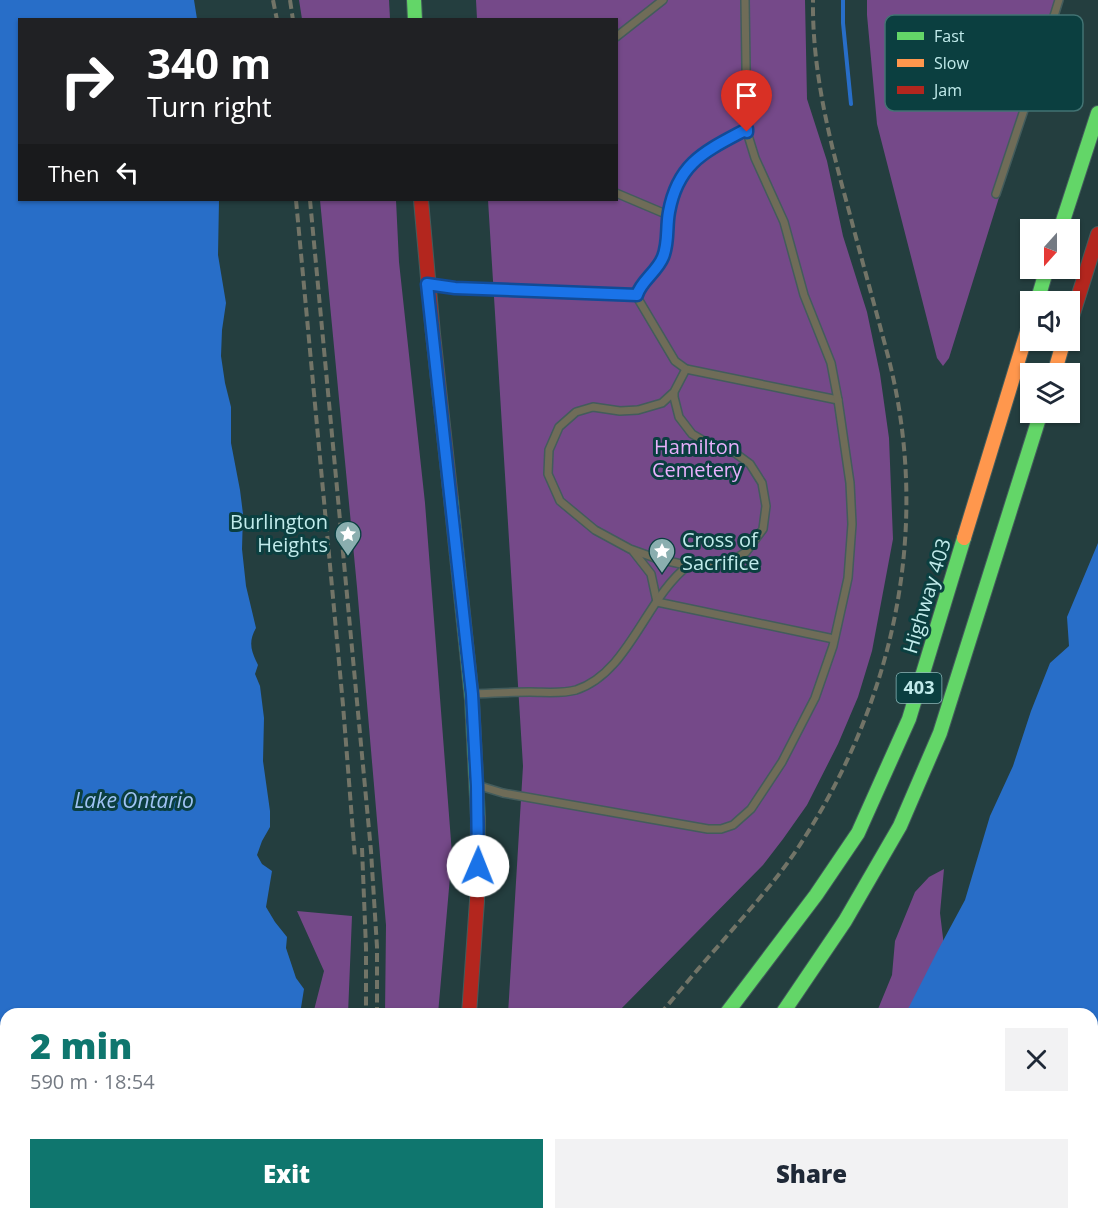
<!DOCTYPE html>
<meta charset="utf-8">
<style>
body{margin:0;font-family:"Open Sans",sans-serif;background:#f2f2f3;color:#1f2937;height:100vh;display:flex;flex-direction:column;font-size:22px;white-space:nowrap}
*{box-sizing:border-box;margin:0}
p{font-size:20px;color:#747a83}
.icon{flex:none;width:33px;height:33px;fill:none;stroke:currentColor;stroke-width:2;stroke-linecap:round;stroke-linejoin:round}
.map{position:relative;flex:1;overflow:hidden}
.side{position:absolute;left:0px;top:1008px;width:1098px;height:212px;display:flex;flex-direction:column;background:#fff;border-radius:18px 18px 0 0;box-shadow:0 2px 4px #0004}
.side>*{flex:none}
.hud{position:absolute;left:18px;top:18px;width:600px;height:183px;border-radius:0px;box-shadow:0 2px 4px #0004;background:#202124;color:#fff;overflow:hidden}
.needle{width:39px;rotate:201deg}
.tools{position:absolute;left:1020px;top:219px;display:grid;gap:12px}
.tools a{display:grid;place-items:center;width:60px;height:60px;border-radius:0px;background:#fff;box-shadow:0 2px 4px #0004;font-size:30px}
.pin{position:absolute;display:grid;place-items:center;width:51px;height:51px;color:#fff;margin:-62px -26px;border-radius:50% 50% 50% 0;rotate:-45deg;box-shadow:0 0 6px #0007}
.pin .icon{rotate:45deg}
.me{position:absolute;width:66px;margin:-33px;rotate:1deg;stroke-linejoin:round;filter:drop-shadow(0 0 4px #0008)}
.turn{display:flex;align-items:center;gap:21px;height:126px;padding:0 30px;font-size:27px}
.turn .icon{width:78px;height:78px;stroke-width:2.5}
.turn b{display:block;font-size:42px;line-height:51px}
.then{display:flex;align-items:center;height:57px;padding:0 30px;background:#0003;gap:12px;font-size:22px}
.round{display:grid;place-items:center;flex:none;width:63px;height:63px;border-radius:0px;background:#f2f2f3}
.headline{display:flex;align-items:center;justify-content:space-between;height:102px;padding:0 30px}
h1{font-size:36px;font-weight:800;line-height:45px;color:#0f766e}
.button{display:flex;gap:12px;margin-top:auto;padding:12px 30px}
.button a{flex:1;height:69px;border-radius:0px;background:#0f766e;color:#fff;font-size:24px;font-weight:800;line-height:69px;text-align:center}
.button a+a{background:#f2f2f3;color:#1f2937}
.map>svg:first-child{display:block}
</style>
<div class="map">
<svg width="1098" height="1219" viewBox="0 0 1098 1219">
<rect width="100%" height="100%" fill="#243e3f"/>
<g fill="#754989">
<polygon points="299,0 389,0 390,19 302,19"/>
<polygon points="476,0 805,0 807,99 827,161 843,236 867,312 880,374 889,438 893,539 872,651 858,697 838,744 807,805 783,839 763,865 616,1014 508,1014 523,766 488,200 616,200 616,20 477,19"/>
<polygon points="867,0 1063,0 1011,159 949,358 943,366 937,358 877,124 867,15"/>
<polygon points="320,200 396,200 399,262 425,503 452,854 438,1014 385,1014 386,925 357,587"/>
<polygon points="944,869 940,913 944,946 923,1014 876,1014 892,975 895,941 915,892 929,877"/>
<polygon points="297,911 352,916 348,1014 313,1014 324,971"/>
<polygon points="741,1214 817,1214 815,1219 735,1219"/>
</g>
<g fill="#286ec8">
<path d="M0,0h194l3,19 -177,1v180h199l-1,55 8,48 -4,27 -1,26 4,27 6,24v36l9,47 3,24 -1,35 4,37 10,42c-8,14 -5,23 2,37l-3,9 5,12 4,32 -1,43 7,50v16l-8,14 -5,14 5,9 10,7 -6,36 9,15 12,15 -1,11 10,30 8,11 -4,25h-294v200h273v5h-279z"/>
<polygon points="1098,543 1098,1219 816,1219 816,1214 1092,1214 1092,1014 904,1014 909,1007 937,952 965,900 990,816 1013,766 1031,711 1050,663 1069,646 1067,617"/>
</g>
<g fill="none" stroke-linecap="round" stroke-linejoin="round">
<polyline stroke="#286ec8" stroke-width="4" points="843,0 843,23 851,104"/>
<g stroke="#435c5c" stroke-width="10">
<g id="lane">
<polyline points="616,37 663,0"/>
<path d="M747,129c-40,22 -71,34 -79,84 -2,16 1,31 -6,46 -6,15 -22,24 -25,38l38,64 11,8 152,31"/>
<polyline points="616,193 668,215"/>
<polyline points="996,194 1034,80 1059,0"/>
<polyline points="433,284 455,288 637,295"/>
<polyline points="674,392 674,397 679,417 692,434 704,441 735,453 750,464 762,483 766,506 763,529 746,552 735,559 724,561 686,565 658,559 630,549 595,530 560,501 548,474 549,450 559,427 576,412 593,407 620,411 638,410 662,403 674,392 686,369"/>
<polyline points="633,551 651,574 657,602"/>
<polyline points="657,602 834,639"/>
<path d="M474,694c19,-1 37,-2 56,-2 15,0 31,2 46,-2 53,-17 70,-93 113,-125"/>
<polyline points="480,786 503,793 708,829 721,829 733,825 751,809 782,762 815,698 833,646 848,578 852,524 850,483 838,400 831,363 804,295 784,222 755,158 747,132 745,0"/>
</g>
</g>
<g stroke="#435c5c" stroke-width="16">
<g id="fast">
<polyline points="414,0 415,20"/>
<polyline points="1060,230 1098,113"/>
<polyline points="1037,302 1047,268"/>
<polyline points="451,499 472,700 478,818"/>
<polyline points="726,1014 816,895 858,833 909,719 964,538"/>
<polyline points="782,1014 845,921 900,826 940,733 1041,412"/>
<polyline points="664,1219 667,1214"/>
</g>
</g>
<g stroke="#435c5c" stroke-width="16">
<g id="slow">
<polyline points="1054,374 1064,340"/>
<polyline points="964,538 1030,322"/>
<polyline points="444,1219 445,1214"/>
<polyline points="585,1219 588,1214"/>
</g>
</g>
<g stroke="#435c5c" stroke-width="16">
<g id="jam">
<polyline points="421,200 433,334 451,499"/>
<polyline points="1070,323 1098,234"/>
<polyline points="469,1014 477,901 478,818"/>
</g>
</g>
<use href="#lane" stroke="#6f6c58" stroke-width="7"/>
<use href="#fast" stroke="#63d668" stroke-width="14"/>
<use href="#slow" stroke="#ff974d" stroke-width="14"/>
<use href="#jam" stroke="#b3261e" stroke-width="14"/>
<g stroke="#727467" stroke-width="4" stroke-dasharray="9 4.5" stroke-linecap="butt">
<polyline points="273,0 277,20"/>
<polyline points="290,0 293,20"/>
<polyline points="296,200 343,705 355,858"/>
<polyline points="310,200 371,851 377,947 377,1014"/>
<polyline points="362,848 366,948 366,1014"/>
<path d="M660,1014c20,-23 40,-48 61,-71 28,-33 59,-66 82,-103 92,-143 128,-313 86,-480 -13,-50 -27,-99 -40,-149 -19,-69 -37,-139 -36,-211"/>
<polyline points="349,1219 350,1214"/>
<polyline points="359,1219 360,1214"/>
<polyline points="463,1219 469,1214"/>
<polyline points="480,1219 485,1214"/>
</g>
</g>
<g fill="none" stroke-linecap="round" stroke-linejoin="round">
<g stroke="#114b97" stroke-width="15">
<path id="route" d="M478,866l-1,-80 -5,-92 -45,-410 28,4 182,7c4,-14 20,-23 26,-38 6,-15 3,-29 6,-45 9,-50 37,-61 78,-83v3"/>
</g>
<use href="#route" stroke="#1a73e8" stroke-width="10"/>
</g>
<defs>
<g id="sight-pin" transform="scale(1.35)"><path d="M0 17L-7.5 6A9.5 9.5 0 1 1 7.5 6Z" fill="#8aaeaf" stroke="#0b3f40"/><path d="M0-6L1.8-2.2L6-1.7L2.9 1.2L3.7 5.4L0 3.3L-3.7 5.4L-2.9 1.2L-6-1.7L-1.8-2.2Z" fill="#fff"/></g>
</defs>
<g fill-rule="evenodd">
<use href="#sight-pin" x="348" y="534"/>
<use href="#sight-pin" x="662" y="551"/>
</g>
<g text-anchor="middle" stroke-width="6" stroke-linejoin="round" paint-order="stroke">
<rect fill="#0b3f40" stroke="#8ab7b8" stroke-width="1.5" x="896.5" y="673" width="45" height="30" rx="4.5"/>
<g font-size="18" font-weight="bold" fill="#c1ebeb">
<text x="919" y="694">403</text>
</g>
<g font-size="20" fill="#e8b0fc" stroke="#0b3f40">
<text x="697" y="454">Hamilton<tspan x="697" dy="23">Cemetery</tspan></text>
</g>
<g font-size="20" fill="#c1ebeb" stroke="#0b3f40" text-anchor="end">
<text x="328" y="529">Burlington<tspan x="328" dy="23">Heights</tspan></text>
<text x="682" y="547" text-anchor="start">Cross of<tspan x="682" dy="23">Sacrifice</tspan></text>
</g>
<g font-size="20" fill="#c1ebeb" stroke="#0b3f40">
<text transform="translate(927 596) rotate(-73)" y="7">Highway 403</text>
</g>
<g font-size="21" font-style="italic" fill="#a0c3f4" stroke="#0b3f40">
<text x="134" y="808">Lake Ontario</text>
</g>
</g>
<rect x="885" y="15" width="198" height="96" rx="9" fill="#0b3f40" stroke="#427373" stroke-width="1.5"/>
<rect x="897" y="32" width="27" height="8" fill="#63d668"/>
<rect x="897" y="59" width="27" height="8" fill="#ff974d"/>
<rect x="897" y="86" width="27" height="8" fill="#b3261e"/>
<g font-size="16" fill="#c1ebeb">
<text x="934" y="42">Fast</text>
<text x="934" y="69">Slow</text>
<text x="934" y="96">Jam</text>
</g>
</svg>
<div class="tools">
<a><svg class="needle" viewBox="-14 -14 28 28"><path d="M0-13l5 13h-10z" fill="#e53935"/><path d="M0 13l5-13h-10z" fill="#747a83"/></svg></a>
<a><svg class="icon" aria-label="sound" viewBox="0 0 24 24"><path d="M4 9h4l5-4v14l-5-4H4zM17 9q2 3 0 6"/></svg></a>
<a><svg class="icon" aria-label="layers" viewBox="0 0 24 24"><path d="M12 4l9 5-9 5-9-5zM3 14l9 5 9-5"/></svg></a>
</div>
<div class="pin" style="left:747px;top:132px;background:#d93025"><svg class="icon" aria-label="arrive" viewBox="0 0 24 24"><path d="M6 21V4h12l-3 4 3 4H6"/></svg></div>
<svg class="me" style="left:478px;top:866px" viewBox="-20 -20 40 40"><circle r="19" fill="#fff"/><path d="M0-13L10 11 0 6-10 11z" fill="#1a73e8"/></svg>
<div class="hud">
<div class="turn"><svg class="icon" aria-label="right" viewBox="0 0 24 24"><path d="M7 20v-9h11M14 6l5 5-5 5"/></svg><div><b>340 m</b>Turn right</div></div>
<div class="then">Then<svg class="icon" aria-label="left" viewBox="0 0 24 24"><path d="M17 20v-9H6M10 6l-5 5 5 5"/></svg></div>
</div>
<section class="side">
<div class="headline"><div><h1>2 min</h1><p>590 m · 18:54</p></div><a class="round"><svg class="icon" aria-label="close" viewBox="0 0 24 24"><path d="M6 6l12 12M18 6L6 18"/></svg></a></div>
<div class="button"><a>Exit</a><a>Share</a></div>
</section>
</div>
